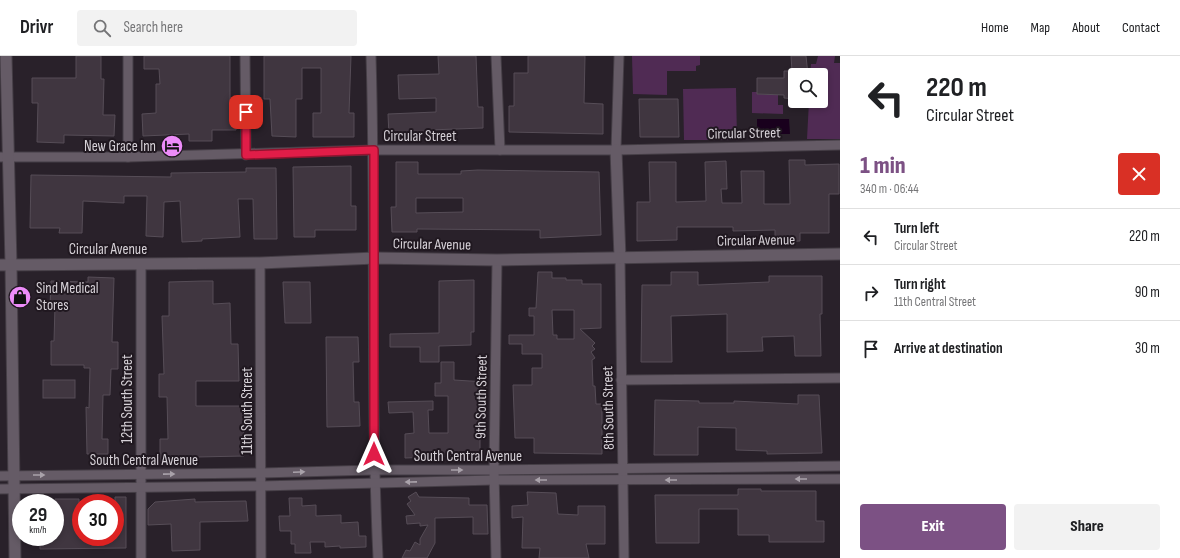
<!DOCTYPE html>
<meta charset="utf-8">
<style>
body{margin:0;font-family:"Sofia Sans Condensed",sans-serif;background:#f2f2f2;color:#202124;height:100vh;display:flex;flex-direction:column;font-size:15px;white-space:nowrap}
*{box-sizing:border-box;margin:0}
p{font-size:13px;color:#757577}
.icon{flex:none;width:22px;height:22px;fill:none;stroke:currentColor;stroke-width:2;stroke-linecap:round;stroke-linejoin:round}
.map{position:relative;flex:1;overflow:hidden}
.drawer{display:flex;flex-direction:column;background:#fff;width:340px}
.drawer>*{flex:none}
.banner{background:#fff;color:#202124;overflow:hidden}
.controls{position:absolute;left:788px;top:12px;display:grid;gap:8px}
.controls a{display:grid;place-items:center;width:40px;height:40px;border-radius:4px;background:#fff;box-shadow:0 2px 6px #0003;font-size:20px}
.speed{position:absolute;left:12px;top:438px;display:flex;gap:8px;font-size:20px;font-weight:700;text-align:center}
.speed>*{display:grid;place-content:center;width:52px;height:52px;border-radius:50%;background:#fff;box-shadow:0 2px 6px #0003;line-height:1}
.speed small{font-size:10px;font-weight:400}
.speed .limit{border:6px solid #d22;background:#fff;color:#111}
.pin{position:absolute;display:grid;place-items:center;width:34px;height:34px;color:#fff;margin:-17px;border-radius:8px;box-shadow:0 2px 6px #0006}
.me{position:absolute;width:44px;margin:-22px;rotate:0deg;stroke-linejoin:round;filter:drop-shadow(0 0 3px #0008)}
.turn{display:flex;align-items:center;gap:14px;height:84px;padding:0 20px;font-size:18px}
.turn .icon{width:52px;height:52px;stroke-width:2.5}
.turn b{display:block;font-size:28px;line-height:34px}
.round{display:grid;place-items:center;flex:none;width:42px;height:42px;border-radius:4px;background:#f2f2f2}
.headline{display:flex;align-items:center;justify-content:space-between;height:68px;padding:0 20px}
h1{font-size:24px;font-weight:800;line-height:30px;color:#7c5184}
.button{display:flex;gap:8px;margin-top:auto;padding:8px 20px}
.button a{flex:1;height:46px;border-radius:4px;background:#7c5184;color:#fff;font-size:16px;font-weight:800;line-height:46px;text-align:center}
.button a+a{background:#f2f2f2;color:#202124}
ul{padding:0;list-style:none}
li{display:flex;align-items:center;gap:12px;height:56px;padding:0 20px;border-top:1px solid #e0e0e0}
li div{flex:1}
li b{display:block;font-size:15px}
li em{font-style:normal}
header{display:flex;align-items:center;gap:24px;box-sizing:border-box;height:56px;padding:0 20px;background:#fff;border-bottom:1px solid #e0e0e0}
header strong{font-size:19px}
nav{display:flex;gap:22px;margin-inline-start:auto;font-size:14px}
.search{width:280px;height:36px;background:#f2f2f2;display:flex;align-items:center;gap:10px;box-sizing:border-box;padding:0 14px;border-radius:4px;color:#757577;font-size:15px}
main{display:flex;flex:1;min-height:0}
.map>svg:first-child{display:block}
</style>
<header>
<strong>Drivr</strong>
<div class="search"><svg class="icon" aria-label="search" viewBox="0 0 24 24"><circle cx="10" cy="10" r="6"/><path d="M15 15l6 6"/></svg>Search here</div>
<nav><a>Home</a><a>Map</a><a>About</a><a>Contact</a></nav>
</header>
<main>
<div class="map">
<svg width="840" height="502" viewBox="0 0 840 502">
<rect width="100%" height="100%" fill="#29212a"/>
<g fill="#502b54">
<polygon points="632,0 700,0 700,9 696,10 696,15 667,15 667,39 633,38"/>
<polygon points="818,0 835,0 834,7 840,7 840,83 807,83 809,45 821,45 821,19 810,19 811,8 816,8"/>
<polygon points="736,32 737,84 684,84 683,33"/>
<polygon points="752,36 757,36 757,38 778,39 778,49 783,49 783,58 752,57"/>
</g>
<polygon fill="#19001d" points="757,63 789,63 790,78 757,78"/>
<g fill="#403640" stroke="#564d57" fill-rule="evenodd">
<polygon points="76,0 101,0 101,23 104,23 103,59 115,59 114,80 64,79 64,87 37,86 38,47 32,47 32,22 76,22"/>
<polygon points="144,0 230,0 230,51 236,51 236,74 212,74 212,85 189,85 189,78 143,80 142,58 156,57 156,28 160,28 159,13 144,13"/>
<polygon points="264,0 351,0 349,57 354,57 354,81 313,81 313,57 321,57 321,12 302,12 302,43 296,43 296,81 272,80 270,43 264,43"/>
<polygon points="438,0 476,0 478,51 483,51 483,72 429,74 429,78 389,80 388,58 436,56 436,42 399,43 398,19 439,18"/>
<polygon points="528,0 585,0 584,47 603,48 603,78 509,76 509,50 514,50 514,17 528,17"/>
<polygon points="791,0 806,0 808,19 795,19 795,43 784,42 784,39 757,38 757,22 784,22 784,15 792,15"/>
<polygon points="639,43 678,43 679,81 640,81"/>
<polygon points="789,104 805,104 805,109 839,108 839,138 829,138 829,177 800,177 800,185 775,186 775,174 733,175 733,171 677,171 677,184 637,185 637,146 650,146 649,106 676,106 676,146 706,145 705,106 726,105 727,133 721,133 722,147 742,147 741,115 764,115 764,148 790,148"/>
<path d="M396,106h22v12h43v-3l17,-1 121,2 2,63 -61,3v-8l-123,-1v3h-25l-1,-25h5zM416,142h47v14l-47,1z"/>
<polygon points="351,110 351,150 356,150 356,174 315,174 315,181 294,181 293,111"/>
<polygon points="246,112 276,112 277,183 254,183 253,143 238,143 240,181 202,183 202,185 182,186 180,145 164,146 163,181 146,180 147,140 124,140 124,147 83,145 82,177 59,177 60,172 30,172 31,119 171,121 171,117 246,116"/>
<path d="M538,216h14v6h14v2h16v4h19v44l-21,1 15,14 -3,3 3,3 -4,3 4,6 -3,2 1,26h2l1,18h6v50l-68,-1v-15h-19l-2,-53h19v-17h10v-14h-20v-10h-13v-9h25v-19h-5v-8h7zM552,254h22v29h-17v-4h-4z"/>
<polygon points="671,216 698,216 698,229 769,226 769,220 822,220 822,258 820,258 821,300 795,300 794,280 762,281 763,295 727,296 727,258 671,260 672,306 641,306 642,229 671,229"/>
<polygon points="88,221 114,222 112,286 118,286 118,313 111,313 110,339 103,339 102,383 108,383 108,398 87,398 86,351 89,352 90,312 84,312 84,309 51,309 51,285 54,285 55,250 50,250 51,225 88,226"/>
<polygon points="474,224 474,276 471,276 471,289 439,290 439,306 420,306 420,291 390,291 390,278 439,277 439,225"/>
<polygon points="203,225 213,225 213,248 230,247 231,288 238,288 239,325 196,325 196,350 243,350 244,400 197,401 197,405 160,405 160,383 168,383 167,341 159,341 159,318 164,318 162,260 169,260 169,226"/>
<polygon points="283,226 310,226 311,267 285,267"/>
<polygon points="326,281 358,281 359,306 353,306 354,346 359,346 360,370 327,371"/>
<polygon points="441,306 454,306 454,324 486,326 486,340 480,340 480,399 405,402 405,378 414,377 413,356 389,357 388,346 433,345 433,354 428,354 429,377 448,377 448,340 435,340 435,327 441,327"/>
<rect x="43" y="324" width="32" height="18"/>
<polygon points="798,339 819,339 822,397 767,398 767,395 736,394 736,372 698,371 698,399 654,399 655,344 699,345 699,347 734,347 734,345 798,348"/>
<polygon points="738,433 761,433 761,435 816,435 816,465 824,465 824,486 769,486 769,479 738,479 738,453 699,453 699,487 656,487 655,439 738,439"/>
<polygon points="416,436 419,441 469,442 469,449 487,449 488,478 473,478 473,461 435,462 435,487 427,502 402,502 406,494 410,495 415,486 420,489 420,483 428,469 420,470 420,467 407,468 406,460 415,459 407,448 411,445 408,441"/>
<polygon points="527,436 556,437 558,458 578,459 578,450 605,450 605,488 586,488 589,502 539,502 540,492 522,492 523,461 512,462 512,450 528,449"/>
<polygon points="115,441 126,441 126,492 40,493 40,481 55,481 55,443 79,443 79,481 115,481"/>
<polygon points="289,442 302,442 302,450 316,449 316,460 341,459 341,467 358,466 359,480 366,480 366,491 340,492 340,490 325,491 325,486 310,486 311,497 295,497 295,488 291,488 291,475 280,475 279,460 290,460"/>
<polygon points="195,443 195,446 246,445 248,465 200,466 200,494 172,495 171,468 148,469 148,453 155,446"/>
</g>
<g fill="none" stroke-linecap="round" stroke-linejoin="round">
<g stroke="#453e46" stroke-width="11">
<g id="minor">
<polyline points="128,0 128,101"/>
<polyline points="245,0 246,99"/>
<path d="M371,0c5,167 -1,335 7,502"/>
<polyline points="496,0 500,94"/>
<polyline points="616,94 619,0"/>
<polyline points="0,101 128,101 374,94 616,94 840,89"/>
<polyline points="620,202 624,502"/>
<polyline points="260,207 261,502"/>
<polyline points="141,208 141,502"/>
<polyline points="621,324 840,322"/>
<polyline points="0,420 261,417 374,414 494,414 840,410"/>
<polyline points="0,433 261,430 494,424 840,423"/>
<polyline points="496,502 494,414 497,204"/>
</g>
</g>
<g stroke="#453e46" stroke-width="13">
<g id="tertiary">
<polyline points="6,0 11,209 15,502"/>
<polyline points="616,94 620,202"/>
<polyline points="0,209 260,207 375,202 497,204 840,198"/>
</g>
</g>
<use href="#minor" stroke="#655b66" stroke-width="9"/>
<use href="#tertiary" stroke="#655b66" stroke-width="11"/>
</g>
<defs><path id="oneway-solid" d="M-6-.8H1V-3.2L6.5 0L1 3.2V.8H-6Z"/></defs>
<g fill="#a9a2aa">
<use href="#oneway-solid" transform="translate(457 414)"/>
<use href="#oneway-solid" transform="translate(299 416) rotate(-2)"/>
<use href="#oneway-solid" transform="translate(169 418) rotate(-1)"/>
<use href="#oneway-solid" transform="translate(39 419)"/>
<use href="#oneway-solid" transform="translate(801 423) rotate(180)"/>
<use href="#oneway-solid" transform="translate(541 424) rotate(-180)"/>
<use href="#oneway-solid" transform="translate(671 424) rotate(180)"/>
<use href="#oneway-solid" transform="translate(411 426) rotate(179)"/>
</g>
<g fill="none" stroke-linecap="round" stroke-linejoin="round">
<g stroke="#92132f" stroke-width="10">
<polyline id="route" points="246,56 246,99 374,94 374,398"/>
</g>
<use href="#route" stroke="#e11d48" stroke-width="7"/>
</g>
<defs>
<g id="hotel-disc" transform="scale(1.15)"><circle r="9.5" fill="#ed8cf9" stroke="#201820"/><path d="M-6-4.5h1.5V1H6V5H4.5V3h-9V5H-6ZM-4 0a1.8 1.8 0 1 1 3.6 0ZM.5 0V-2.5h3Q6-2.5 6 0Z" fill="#111"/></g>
<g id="shop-disc" transform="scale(1.15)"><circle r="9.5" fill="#ed8cf9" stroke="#201820"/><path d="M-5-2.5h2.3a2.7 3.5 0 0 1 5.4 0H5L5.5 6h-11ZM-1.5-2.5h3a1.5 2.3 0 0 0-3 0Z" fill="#111"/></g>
</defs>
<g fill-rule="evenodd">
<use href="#hotel-disc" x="172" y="90"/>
<use href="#shop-disc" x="20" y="241"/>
</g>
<g text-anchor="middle" stroke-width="4" stroke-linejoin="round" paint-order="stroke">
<g font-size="15" fill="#d6d1d7" stroke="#201820">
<text transform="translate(744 77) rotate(-1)" y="5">Circular Street</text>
<text x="420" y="85">Circular Street</text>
<text transform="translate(756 184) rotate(-1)" y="5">Circular Avenue</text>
<text transform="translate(432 188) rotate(1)" y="5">Circular Avenue</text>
<text x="108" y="198">Circular Avenue</text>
<text transform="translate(481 341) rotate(-89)" y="5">9th South Street</text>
<text transform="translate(127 343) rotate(-90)" y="5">12th South Street</text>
<text transform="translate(608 352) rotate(-91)" y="5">8th South Street</text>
<text transform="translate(247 355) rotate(-90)" y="5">11th South Street</text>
<text x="468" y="405">South Central Avenue</text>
<text x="144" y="409">South Central Avenue</text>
</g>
<g font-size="15" fill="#d6d1d7" stroke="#201820" text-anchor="end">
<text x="156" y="95">New Grace Inn</text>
<text x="36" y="237" text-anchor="start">Sind Medical<tspan x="36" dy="17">Stores</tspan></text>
</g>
</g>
</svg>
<div class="controls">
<a><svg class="icon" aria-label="search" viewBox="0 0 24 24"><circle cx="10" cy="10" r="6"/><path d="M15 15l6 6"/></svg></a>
</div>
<div class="speed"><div>29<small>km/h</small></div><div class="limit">30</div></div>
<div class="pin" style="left:246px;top:56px;background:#d93025"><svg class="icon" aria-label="arrive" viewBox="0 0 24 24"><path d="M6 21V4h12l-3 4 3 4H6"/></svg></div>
<svg class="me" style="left:374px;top:398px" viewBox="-20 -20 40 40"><path d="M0-17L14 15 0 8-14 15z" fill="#e11d48" stroke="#fff" stroke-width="4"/></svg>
</div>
<section class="drawer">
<div class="banner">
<div class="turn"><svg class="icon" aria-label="left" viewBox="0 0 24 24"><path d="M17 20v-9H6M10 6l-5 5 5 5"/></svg><div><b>220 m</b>Circular Street</div></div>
</div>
<div class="headline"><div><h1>1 min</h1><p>340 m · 06:44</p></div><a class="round" style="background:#d93025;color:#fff"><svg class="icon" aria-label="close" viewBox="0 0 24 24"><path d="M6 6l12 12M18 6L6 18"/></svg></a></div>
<ul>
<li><svg class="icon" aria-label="left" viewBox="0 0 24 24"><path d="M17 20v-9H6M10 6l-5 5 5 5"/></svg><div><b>Turn left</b><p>Circular Street</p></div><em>220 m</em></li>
<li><svg class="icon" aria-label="right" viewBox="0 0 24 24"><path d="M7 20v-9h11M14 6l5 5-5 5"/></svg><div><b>Turn right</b><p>11th Central Street</p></div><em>90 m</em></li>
<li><svg class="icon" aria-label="arrive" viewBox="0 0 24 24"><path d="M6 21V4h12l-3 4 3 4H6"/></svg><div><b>Arrive at destination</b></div><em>30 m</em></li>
</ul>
<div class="button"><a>Exit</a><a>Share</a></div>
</section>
</main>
